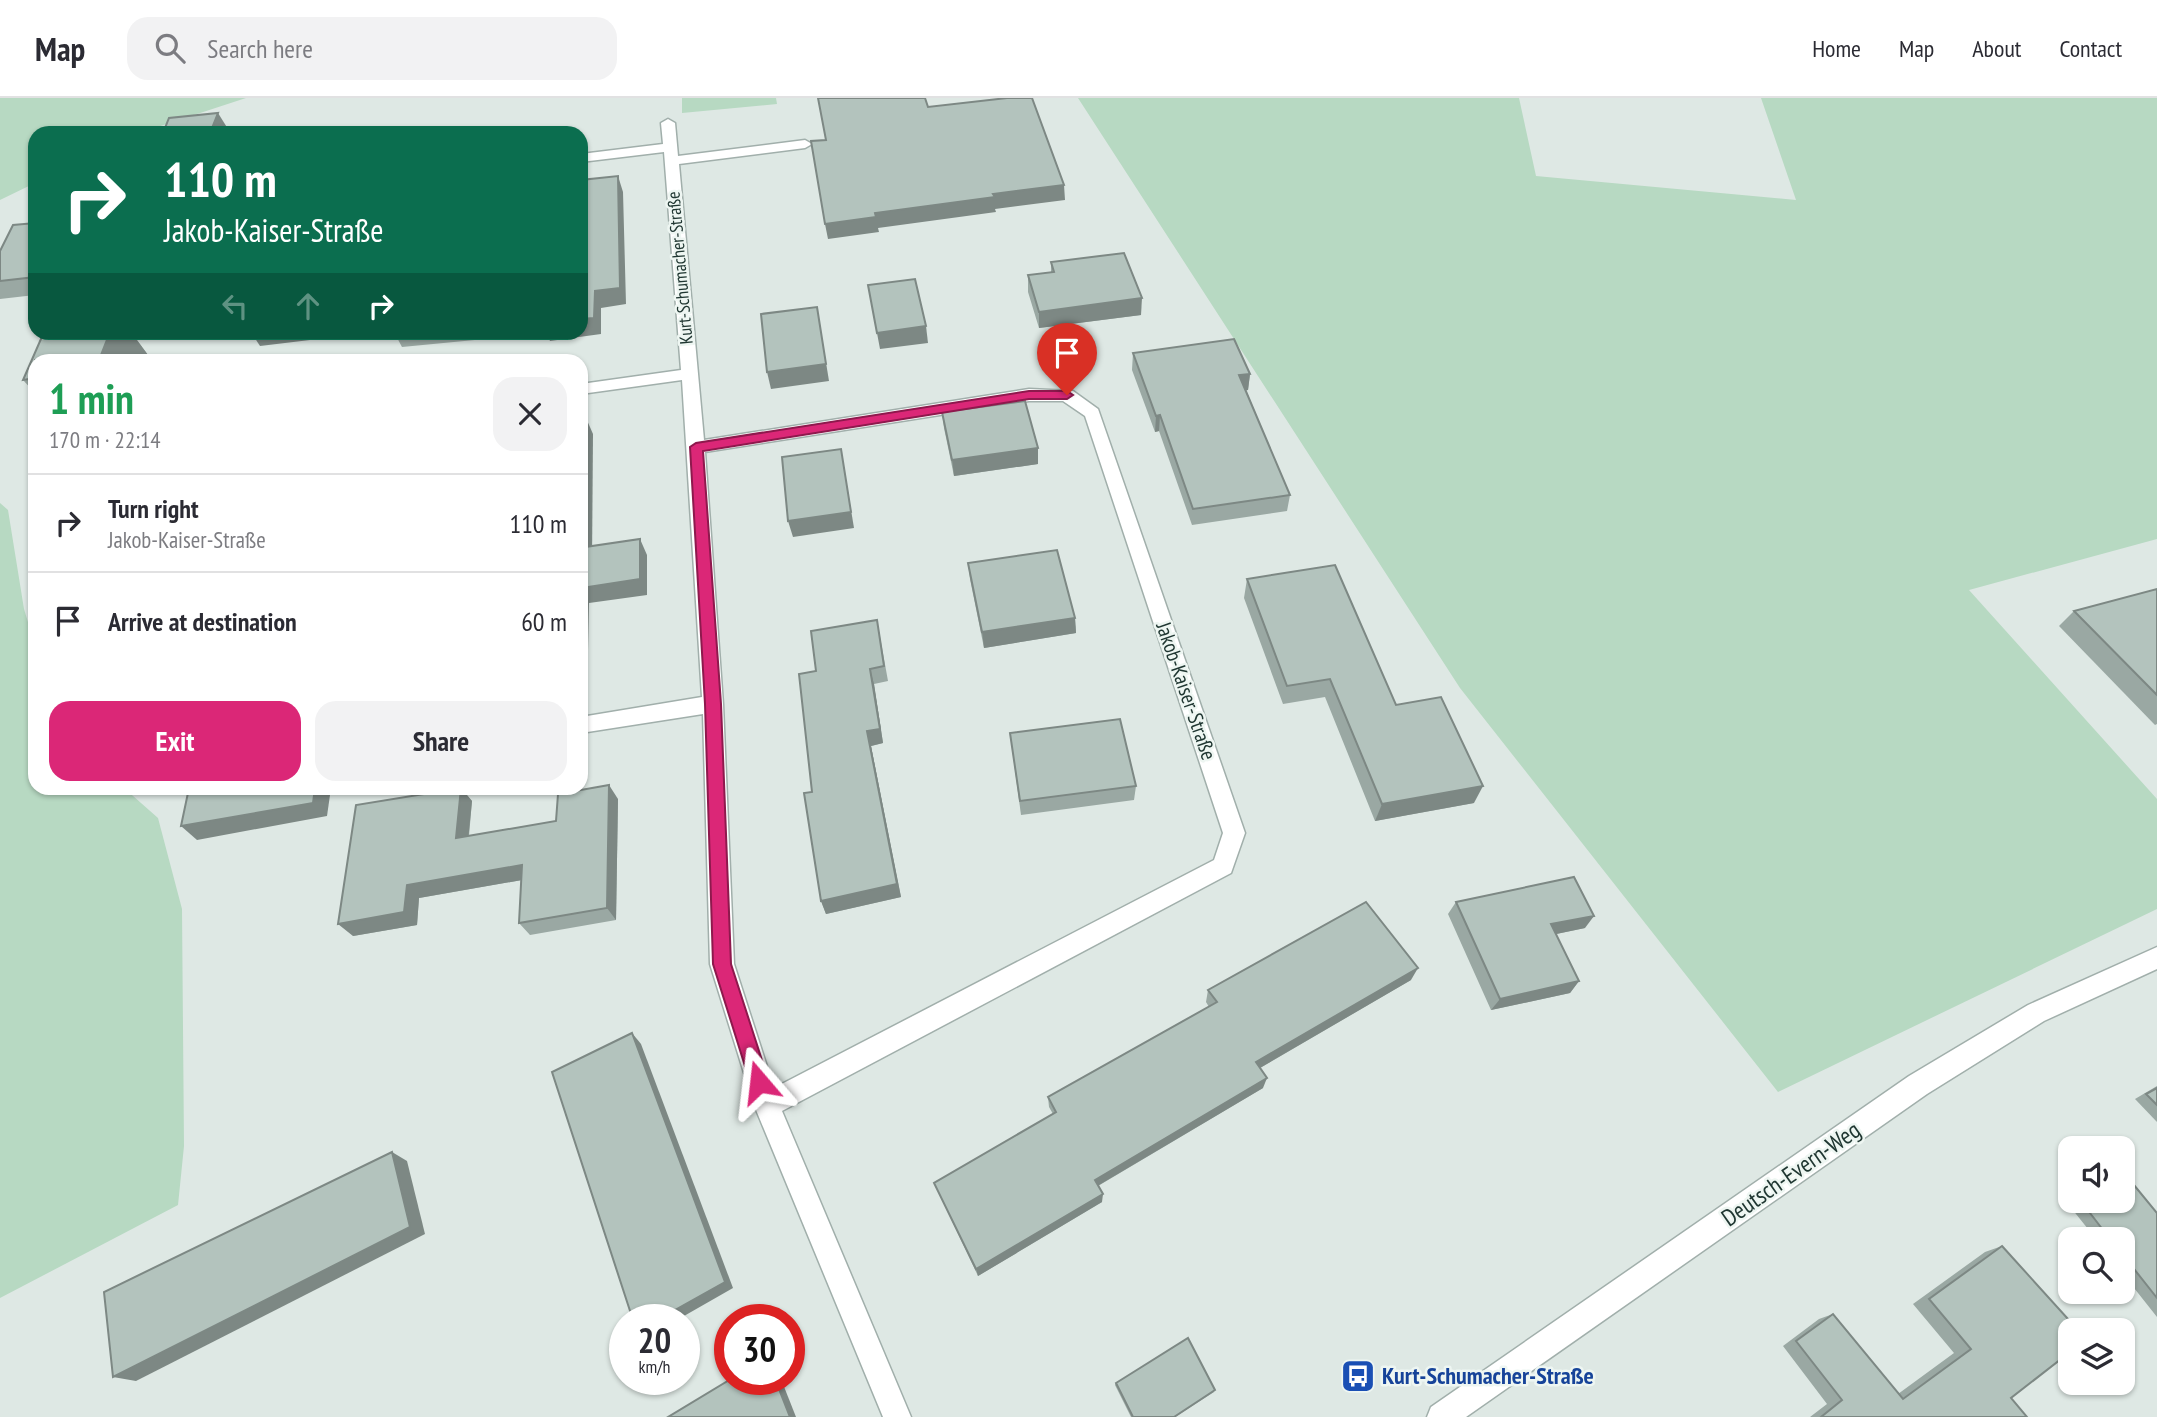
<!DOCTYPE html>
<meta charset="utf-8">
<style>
body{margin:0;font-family:"PT Sans Narrow",sans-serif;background:#f2f2f3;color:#2b2b33;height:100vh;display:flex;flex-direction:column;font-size:26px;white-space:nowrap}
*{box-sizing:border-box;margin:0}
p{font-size:23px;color:#7c7c81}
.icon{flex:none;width:38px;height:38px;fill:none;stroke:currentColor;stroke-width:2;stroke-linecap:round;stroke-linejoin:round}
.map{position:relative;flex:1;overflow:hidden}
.drawer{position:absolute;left:28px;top:256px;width:560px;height:441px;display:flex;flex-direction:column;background:#fff;border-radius:21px;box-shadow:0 2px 5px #0004}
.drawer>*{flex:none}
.hud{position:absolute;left:28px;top:28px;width:560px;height:214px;border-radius:21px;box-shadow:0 2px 5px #0004;background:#0b6e4f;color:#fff;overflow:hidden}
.fabs{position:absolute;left:2058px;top:1038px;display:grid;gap:14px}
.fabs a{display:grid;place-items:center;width:77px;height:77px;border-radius:14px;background:#fff;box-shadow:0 2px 5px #0004;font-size:35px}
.speed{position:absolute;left:609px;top:1206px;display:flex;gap:14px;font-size:35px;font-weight:700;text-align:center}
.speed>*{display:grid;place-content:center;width:91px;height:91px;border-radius:50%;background:#fff;box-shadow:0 2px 5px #0004;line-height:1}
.speed small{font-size:18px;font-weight:400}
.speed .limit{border:10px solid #d22;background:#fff;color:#111}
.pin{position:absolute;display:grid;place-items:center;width:60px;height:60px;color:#fff;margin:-72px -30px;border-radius:50% 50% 50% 0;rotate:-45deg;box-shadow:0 0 7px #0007}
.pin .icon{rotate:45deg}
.me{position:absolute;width:77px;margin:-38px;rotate:343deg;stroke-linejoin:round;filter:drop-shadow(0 0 5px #0008)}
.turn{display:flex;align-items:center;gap:24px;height:147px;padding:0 21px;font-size:32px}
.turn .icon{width:91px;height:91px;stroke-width:2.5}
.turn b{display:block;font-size:49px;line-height:60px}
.lanes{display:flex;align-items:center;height:66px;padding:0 21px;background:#0003;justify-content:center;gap:35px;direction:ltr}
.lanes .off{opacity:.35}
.round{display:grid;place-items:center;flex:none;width:74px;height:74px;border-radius:21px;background:#f2f2f3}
.overview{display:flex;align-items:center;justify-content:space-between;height:119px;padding:0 21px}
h1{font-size:42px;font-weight:700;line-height:52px;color:#1e9e55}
.cta{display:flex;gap:14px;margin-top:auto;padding:14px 21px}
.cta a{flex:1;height:80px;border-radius:21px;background:#db2777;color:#fff;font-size:28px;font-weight:700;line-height:80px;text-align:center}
.cta a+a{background:#f2f2f3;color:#2b2b33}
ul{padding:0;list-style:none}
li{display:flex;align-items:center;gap:21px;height:98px;padding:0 21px;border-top:2px solid #e1e1e2}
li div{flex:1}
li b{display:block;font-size:26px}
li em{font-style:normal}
header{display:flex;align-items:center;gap:42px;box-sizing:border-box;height:98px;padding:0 35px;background:#fff;border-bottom:2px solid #e1e1e2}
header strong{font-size:33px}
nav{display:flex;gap:38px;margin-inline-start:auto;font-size:24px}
.search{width:490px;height:63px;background:#f2f2f3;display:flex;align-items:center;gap:18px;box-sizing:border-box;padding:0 24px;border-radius:21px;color:#7c7c81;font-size:26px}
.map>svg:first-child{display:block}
</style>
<header>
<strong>Map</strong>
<div class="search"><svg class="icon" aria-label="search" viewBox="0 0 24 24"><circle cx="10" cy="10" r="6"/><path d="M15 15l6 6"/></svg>Search here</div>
<nav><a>Home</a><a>Map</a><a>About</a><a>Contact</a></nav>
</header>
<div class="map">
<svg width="2157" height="1319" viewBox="0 0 2157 1319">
<rect width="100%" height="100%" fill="#dee8e4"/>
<g fill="#b7d9c2">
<polygon points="0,0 246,0 139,35 35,35 35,85 0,102"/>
<polygon points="682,0 776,0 777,6 682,15"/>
<polygon points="1078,0 1519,0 1536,78 1796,102 1761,0 2157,0 2157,441 1969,492 2157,701 2157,811 1778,994 1460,590"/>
<polygon points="0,405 8,412 24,511 35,547 35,690 124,690 158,720 182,811 184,1048 178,1107 0,1200"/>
</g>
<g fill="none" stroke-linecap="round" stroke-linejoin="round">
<g stroke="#a1afab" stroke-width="3">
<path id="minor" d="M668,21l7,4 3,33 127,-16 7,4 -7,4 -126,16 25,276 325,-51 44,2 25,18 147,424 -14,40 -449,238 129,306h-28l-129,-312 -44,-141 -7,-250 -122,19v-16l121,-20 -20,-317 -101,14v-10l100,-14 -17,-218 -83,10v-8l82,-10 -2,-21zM1029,303h34l22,15 138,417 -9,27 -440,228 -40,-124 -11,-260 -18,-252z"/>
</g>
<g stroke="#a1afab" stroke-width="3">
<polygon id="tertiary" points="2157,849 2157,871 2044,923 1927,996 1466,1319 1427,1319 1431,1309 1909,978 2028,907"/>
</g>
<use href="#minor" fill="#fff" fill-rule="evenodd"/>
<use href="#tertiary" fill="#fff" fill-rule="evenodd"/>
</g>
<g fill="#9aa8a3">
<polygon points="35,125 35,197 0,201 0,153"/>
<polygon points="1051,164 1141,217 1039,230 1028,194 1028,177 1051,174"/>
<polygon points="44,234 131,234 148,257 145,262 35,262 35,295 23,282"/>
<polygon points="394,234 485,234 485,241 402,249"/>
<polygon points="1133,255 1250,276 1248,292 1246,292 1290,397 1287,413 1192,427 1159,333 1155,334 1132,272"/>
<polygon points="942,314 1038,350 1038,366 954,378 944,330"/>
<polygon points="968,465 1075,520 1076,535 984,550 970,481"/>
<polygon points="1247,481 1396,607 1474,705 1375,723 1325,599 1283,606 1244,500"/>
<polygon points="2157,491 2157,626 2155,627 2059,528 2074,513"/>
<polygon points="877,522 888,583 874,586 883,645 871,648 901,799 826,816 821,803 812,694"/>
<polygon points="1010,635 1136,688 1134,702 1021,717"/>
<polygon points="461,690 472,703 469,738 556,723 618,701 616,822 530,837 519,825 522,782 419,800 417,827 353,838"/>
<polygon points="1456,804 1585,830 1556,836 1579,883 1570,895 1491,912 1448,816"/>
<polygon points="1411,882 1260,970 1263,990 1098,1088 1102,1104 978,1178 934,1085 1053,1016 1049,1009 1048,999 1209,909 1206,904 1208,892"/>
<polygon points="2157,988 2157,1024 2135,1001"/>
<polygon points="2075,1102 2123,1102 2157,1115 2157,1219 2123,1176 2123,1141 2096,1141 2068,1106"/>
<polygon points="2002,1148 2011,1300 2027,1319 1810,1319 1827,1306 1783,1248 1819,1221 1833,1216 1898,1296 1954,1255 1913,1206 1985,1154"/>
<polygon points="1116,1285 1214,1294 1175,1319 1131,1319 1115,1287"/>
</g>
<g fill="#7d8884">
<polygon points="218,15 228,31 226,35 210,35"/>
<polygon points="618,78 623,94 626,206 601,210 601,236 550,243 546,234 581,234 581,221"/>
<polygon points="1064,87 1065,102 995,111 996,114 878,130 879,134 828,141 825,126 875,115 993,96"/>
<polygon points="1142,200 1141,217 1039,230 1039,214"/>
<polygon points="817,209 829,283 771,291 767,274"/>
<polygon points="926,228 928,245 880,251 877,235"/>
<polygon points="110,234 131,234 148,257 145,262 99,262"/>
<polygon points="251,234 312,234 310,242 260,248"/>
<polygon points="1250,276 1248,292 1237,294 1239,277"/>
<polygon points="1160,317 1159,333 1155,334 1156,318"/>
<polygon points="586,320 593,336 592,465 585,449"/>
<polygon points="1038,350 1038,366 954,378 952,362"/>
<polygon points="841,351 854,430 793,439 788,423"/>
<polygon points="640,441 647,457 647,497 589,505 588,552 581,553 581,490"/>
<polygon points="1075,520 1076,535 984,550 982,534"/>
<polygon points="870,571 874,586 883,645 871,648 901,799 826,816 821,803 867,633"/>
<polygon points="609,687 618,701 616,822 607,810"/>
<polygon points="1483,688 1474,705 1375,723 1382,706"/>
<polygon points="315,690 331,690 327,718 197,742 181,728"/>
<polygon points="461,690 472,703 467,753 456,740"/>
<polygon points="522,767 533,780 419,800 417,827 353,838 338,826 407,787"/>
<polygon points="1594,818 1585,830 1542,839 1551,826"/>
<polygon points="1418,870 1411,882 1253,974 1256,964"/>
<polygon points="1579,883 1570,895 1491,912 1500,901"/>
<polygon points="632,935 641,946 733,1190 677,1222 657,1222"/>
<polygon points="1267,980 1263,990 1094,1090 1095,1082"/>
<polygon points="392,1054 407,1063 425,1136 136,1283 113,1279"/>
<polygon points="1103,1096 1102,1104 978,1178 976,1171"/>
<polygon points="775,1281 781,1281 796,1319 790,1319"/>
</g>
<g fill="#b3c3bd" stroke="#7d8884" stroke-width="2">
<polygon points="818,0 925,0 928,9 1007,0 1032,0 1064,87 993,96 995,99 875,115 876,119 825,126 811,43 826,42"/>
<polygon points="218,15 210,35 163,35 169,20"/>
<polygon points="618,78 620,190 595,193 594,220 581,221 581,82"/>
<polygon points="35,125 35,179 0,183 0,153 13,127"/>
<polygon points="1124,155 1142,200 1039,214 1028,177 1054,174 1051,164"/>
<polygon points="915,181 926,228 877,235 868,187"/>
<polygon points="817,209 826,266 767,274 761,216"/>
<polygon points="44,234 110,234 99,262 35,262 35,280 23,282"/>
<polygon points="1234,241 1250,276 1239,277 1290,397 1193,411 1160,317 1156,318 1133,255"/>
<polygon points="1025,303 1038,350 952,362 942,314"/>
<polygon points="581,320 586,320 585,449 640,441 640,481 581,490 581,492"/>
<polygon points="841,351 851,414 788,423 782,359"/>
<polygon points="1057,452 1075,520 982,534 968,465"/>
<polygon points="1335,467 1396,607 1441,599 1483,688 1382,706 1330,581 1287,588 1247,481"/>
<polygon points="2157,491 2157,597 2074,513"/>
<polygon points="877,522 884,568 870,571 880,631 867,633 897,786 821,803 804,695 812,694 799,576 816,573 811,533"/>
<polygon points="1120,621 1136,688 1020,703 1010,635"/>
<polygon points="609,687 607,810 519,825 522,767 407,787 404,814 338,826 356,707 461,690 456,740 556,723 558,696"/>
<polygon points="189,690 315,690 313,705 181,728"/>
<polygon points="1574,779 1594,818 1551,826 1579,883 1500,901 1456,804"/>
<polygon points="1366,804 1418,870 1256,964 1267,980 1095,1082 1103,1096 976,1171 934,1085 1056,1014 1048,999 1217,904 1208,892"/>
<polygon points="632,935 725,1184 657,1222 633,1222 552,974"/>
<polygon points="2157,990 2157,1007 2146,996"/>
<polygon points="392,1054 410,1129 113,1279 104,1194"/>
<polygon points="2129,1081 2157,1115 2157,1200 2123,1157 2123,1141 2110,1141 2080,1102 2123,1102 2123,1083"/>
<polygon points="2002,1148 2078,1232 2070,1232 2070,1254 2011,1300 2027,1319 1821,1319 1842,1302 1796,1243 1833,1216 1903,1301 1971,1251 1929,1201"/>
<polygon points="1188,1240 1215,1292 1174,1319 1133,1319 1116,1285"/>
<polygon points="731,1281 775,1281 790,1319 668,1319"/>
</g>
<polygon fill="#db2777" stroke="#8e194d" stroke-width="2" points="1029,293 1067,293 1073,297 1067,301 1029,301 703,353 721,606 731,866 769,984 766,990 759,993 753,990 750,984 713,866 705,606 690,349 696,345"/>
<defs>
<g id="bus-square" transform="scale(1.75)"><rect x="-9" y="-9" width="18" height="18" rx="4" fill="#1a4fb4" stroke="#eef6f2"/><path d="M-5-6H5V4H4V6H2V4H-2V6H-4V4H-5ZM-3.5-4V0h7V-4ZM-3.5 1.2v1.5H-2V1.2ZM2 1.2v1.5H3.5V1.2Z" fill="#fff"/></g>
</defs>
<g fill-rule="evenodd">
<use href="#bus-square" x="1358" y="1278"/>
</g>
<g text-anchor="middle" stroke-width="5" stroke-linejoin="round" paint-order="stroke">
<g font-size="18" fill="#203732" stroke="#eef6f2">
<text transform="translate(680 170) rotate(-95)" y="6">Kurt-Schumacher-Straße</text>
</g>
<g font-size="21" fill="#203732" stroke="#eef6f2">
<text transform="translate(1186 593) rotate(71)" y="7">Jakob-Kaiser-Straße</text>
</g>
<g font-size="24" fill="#203732" stroke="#eef6f2">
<text transform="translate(1791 1076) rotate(-35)" y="8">Deutsch-Evern-Weg</text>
</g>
<g font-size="24" font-weight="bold" fill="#164399" stroke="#eef6f2" text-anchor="start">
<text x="1382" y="1286">Kurt-Schumacher-Straße</text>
</g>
</g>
</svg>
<div class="fabs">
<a><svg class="icon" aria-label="sound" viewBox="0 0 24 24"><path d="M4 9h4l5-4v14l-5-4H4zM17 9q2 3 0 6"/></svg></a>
<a><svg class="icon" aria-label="search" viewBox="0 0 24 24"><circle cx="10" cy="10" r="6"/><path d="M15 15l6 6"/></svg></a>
<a><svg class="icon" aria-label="layers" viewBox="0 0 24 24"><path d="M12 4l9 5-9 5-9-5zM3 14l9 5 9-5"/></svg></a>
</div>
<div class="speed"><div>20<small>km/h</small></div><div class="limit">30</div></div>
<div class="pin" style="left:1067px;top:297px;background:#d93025"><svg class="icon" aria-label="arrive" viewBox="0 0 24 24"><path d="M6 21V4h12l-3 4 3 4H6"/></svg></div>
<svg class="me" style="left:759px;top:984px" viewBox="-20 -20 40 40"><path d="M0-17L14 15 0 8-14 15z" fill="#db2777" stroke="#fff" stroke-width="4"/></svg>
<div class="hud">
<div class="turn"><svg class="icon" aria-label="right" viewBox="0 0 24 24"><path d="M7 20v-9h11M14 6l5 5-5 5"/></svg><div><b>110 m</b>Jakob-Kaiser-Straße</div></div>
<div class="lanes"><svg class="icon off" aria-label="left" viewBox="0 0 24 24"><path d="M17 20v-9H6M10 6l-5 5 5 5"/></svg><svg class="icon off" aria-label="ahead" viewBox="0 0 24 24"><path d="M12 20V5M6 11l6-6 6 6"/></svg><svg class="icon" aria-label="right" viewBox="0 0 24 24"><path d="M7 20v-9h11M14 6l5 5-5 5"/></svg></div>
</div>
<section class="drawer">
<div class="overview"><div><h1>1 min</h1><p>170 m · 22:14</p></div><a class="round"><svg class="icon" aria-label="close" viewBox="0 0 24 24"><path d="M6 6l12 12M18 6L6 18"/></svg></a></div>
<ul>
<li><svg class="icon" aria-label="right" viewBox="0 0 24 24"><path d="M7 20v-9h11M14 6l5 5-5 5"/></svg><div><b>Turn right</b><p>Jakob-Kaiser-Straße</p></div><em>110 m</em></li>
<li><svg class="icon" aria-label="arrive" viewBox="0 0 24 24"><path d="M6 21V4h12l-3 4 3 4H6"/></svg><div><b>Arrive at destination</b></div><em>60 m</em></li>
</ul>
<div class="cta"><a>Exit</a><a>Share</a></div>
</section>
</div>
